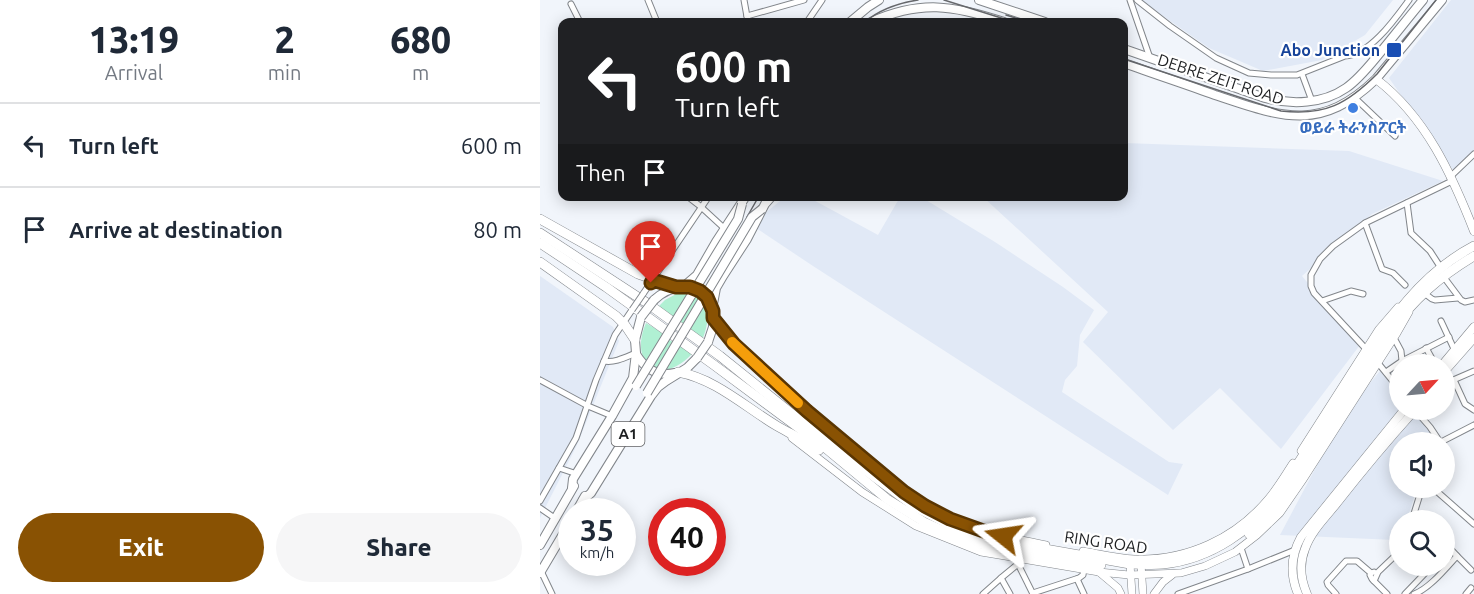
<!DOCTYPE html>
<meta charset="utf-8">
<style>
body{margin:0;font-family:Ubuntu,"Noto Sans Ethiopic",sans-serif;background:#f6f6f7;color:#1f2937;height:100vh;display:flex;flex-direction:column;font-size:22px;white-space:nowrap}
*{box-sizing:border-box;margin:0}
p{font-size:20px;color:#747a83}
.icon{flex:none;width:33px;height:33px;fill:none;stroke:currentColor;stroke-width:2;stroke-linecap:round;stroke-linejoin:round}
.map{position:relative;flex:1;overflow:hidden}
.sheet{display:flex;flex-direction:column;background:#fff;width:540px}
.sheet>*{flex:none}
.banner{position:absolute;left:18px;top:18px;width:570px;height:183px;border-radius:12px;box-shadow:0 3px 15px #0003;background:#202124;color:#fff;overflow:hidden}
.needle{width:39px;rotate:64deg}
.controls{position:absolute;left:849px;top:354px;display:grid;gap:12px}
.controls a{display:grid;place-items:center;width:66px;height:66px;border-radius:50%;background:#fff;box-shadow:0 3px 15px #0003;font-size:30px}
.speed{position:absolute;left:18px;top:498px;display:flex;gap:12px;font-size:30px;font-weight:700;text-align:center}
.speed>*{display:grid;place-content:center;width:78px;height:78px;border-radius:50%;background:#fff;box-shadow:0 3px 15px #0003;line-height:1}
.speed small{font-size:15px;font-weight:400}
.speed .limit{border:9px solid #d22;background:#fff;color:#111}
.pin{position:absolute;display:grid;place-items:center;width:51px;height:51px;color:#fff;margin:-62px -26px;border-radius:50% 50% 50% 0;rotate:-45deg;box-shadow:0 0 6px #0007}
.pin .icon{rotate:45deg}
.me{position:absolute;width:66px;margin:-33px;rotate:285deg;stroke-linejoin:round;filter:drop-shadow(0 0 4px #0008)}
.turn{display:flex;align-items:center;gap:21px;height:126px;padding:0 18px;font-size:27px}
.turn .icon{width:78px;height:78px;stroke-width:2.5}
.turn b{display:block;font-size:42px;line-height:51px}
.then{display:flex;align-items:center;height:57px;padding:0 18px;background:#0003;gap:12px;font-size:22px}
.eta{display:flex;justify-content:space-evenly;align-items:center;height:102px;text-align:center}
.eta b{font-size:36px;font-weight:800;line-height:42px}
.action{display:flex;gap:12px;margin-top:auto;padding:12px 18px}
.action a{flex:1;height:69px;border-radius:36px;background:#895203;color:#fff;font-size:24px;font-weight:800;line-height:69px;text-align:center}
.action a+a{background:#f6f6f7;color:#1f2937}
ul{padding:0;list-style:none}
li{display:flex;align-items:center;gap:18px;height:84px;padding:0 18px;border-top:2px solid #e0e1e3}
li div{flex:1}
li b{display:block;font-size:22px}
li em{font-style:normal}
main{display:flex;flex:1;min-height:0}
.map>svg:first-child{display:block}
</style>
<main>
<section class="sheet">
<div class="eta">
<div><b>13:19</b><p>Arrival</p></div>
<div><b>2</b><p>min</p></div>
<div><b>680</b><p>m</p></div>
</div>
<ul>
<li><svg class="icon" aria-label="left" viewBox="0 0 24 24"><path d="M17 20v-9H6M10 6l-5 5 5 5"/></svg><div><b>Turn left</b></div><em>600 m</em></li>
<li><svg class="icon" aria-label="arrive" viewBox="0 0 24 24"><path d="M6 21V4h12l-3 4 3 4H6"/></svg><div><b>Arrive at destination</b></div><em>80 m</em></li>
</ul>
<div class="action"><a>Exit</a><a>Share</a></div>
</section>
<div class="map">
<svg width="934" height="594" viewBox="0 0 934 594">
<rect width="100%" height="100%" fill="#f1f5fb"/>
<g fill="#e1e9f6">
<polygon points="600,0 853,0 825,35 782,60 723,71 669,48"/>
<polygon points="911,0 934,0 934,156 916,174 849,78"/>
<polygon points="584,143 809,151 903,181 832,214 762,276 820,345 741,449 680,388 633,430 543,342 568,312 443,197 584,196"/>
<polygon points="245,197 268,197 338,235 360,197 381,197 455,242 523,287 554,310 540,335 537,366 525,380 522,392 629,462 643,464 628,495 273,266 213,226 224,214"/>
<polygon points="0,276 73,327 79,341 37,445 0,518"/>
<polygon points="840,371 859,394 860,410 873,410 893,433 890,442 860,442 860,488 877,488 867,520 860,520 859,537 855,540 740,535 782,456 817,399"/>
</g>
<g fill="#b0f0d3">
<path d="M138,293c33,-2 34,24 24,47l-46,-31 9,-9z"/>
<path d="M106,323l12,7 13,11 6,2 15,11c-31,33 -64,10 -46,-31z"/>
</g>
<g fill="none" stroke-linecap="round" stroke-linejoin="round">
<g stroke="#82868b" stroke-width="7">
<g id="minor">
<polyline points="108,0 117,22"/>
<polyline points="204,0 208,22"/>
<polyline points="590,0 610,58"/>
<path d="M597,0l33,26 46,32 33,15 22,2h26l48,-19c25,-1 50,-37 64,-56"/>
<polyline points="31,4 40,22"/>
<polyline points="207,16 264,0"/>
<polyline points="267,22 282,0"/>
<polyline points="762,74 772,101"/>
<polyline points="815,98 855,136"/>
<polyline points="910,177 934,154"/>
<polyline points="147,196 160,206 185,229"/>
<polyline points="867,203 871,233 890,251 901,268"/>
<polyline points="825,223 842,269 853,273 865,285"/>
<polyline points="903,276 921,300 925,302 934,300"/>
<polyline points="884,293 892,299 895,300 918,298"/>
<polyline points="103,294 169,196"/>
<polyline points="782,301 811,291 823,294"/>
<polyline points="901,321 915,351"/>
<polyline points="854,338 861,351 862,361"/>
<polyline points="886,348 895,364"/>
<polyline points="826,349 774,293 771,286 771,275 780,259 793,246 825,223 912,181"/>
<path d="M64,361c11,2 22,-4 32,-8"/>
<polyline points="838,363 860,390"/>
<polyline points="846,372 862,361 909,337"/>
<polyline points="0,380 48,406 72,416"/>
<polyline points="914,380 925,404 934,410"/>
<polyline points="904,384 934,371"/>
<polyline points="875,410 890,427 900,442"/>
<polyline points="901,442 934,425"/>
<polyline points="19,468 37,474"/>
<polyline points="893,488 934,524"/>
<polyline points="0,501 36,438 56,380 75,335 92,310"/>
<polyline points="0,508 16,519"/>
<polyline points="874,514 882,520"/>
<polyline points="872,520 882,488"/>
<polyline points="904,542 917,556"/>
<polyline points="701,548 708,569"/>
<polyline points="478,564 493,594"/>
<polyline points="1,571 12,594"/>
<polyline points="834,572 831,573 830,575 832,579 847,594"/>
<polyline points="461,578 470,594"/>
<polyline points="537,579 544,594"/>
<polyline points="834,581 838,572 860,551"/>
<polyline points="493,593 539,578 543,575 544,569"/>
<polyline points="443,594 461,578 478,564 480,559"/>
<polyline points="638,594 708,569 755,550"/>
<polyline points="796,594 788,585 787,582 806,561 817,561 831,573"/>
<polyline points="865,594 892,566"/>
<path d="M874,594c15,-5 32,-26 43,-38l14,14"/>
<polyline points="926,594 931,588"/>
</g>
</g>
<g stroke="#82868b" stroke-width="8">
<g id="tertiary">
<path d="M286,425c45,38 82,78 139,100 26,10 54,14 81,20"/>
<polyline points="252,438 322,492 376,526 441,552 559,572 589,575 641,573 665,566 695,552 717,535 740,513 762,481 857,333 869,312"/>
<polyline points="761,451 839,329 858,307"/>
<path d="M543,551c17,3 34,7 51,8 53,2 102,-21 135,-61 9,-11 16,-23 24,-35"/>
<polyline points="590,564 592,594"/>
<polyline points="601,564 603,594"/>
<polyline points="559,572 578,588 581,594"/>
<polyline points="614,594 623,582 632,575"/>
</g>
</g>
<g stroke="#82868b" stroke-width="9">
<g id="secondary">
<path d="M836,79c50,38 76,96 98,152"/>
<polyline points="903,364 934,327"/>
<polyline points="904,372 934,338"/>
<path d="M758,594c-8,-19 -7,-39 3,-57l103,-127"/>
<path d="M767,594c-6,-14 -8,-30 -2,-45 6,-18 21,-32 32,-46 25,-32 51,-63 78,-93"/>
</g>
</g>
<g stroke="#82868b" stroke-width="10">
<g id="primary">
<polyline points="439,0 505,22"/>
<polyline points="310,22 328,7 339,0"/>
<path d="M331,22c49,-22 82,-17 133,0"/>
<path d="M584,49l141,49c27,7 58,6 81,-10 13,-9 23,-22 33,-34 15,-18 29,-36 44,-54"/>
<path d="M584,63c30,11 61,21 91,32 66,22 105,38 161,-16l66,-79"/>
<polyline points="143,287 157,275 176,242 206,196"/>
<path d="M114,300c15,-14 40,-20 54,-1"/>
<polyline points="172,309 176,288 183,276 207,239 225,204 232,196"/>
<polyline points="168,342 173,327 173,314"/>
<path d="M96,354c9,15 21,23 39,19"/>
<polyline points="32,488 33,479 72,416 93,378 96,353 95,340 101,317"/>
<polyline points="43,500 51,493 111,396 118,387 126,381 147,368 157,358"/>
<polyline points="36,512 45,496"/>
<polyline points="0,545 34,486"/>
<polyline points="0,573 32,519"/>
</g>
</g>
<g stroke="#82868b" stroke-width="10">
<g id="trunk">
<polyline points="0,219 98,274 136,287"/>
<path d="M0,233l107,70 73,53 107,86 88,65 45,23 29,9 141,25c11,0 22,1 33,0 48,-5 90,-34 118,-74 23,-36 46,-71 69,-107 35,-54 65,-106 124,-137"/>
<polyline points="0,243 66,287 174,365 283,446 347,499 384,522 417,537 447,546 561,565"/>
<polyline points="0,262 76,316 85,325 95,340"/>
<path d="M173,318c25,36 62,61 93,92 11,11 21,23 33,33"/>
<path d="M138,372c38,7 67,35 99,54 14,8 28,15 42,24"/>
<path d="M709,534l10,-8 21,-22 110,-172c24,-33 49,-55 84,-76"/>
</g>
</g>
<use href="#minor" stroke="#fff" stroke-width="5"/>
<use href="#tertiary" stroke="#fff" stroke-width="7"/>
<use href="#secondary" stroke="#fff" stroke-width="8"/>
<use href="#primary" stroke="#fff" stroke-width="8"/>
<use href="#trunk" stroke="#fff" stroke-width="9"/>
<g stroke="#66686c" stroke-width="1.5">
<polyline points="404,0 474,22"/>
<polyline points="466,15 488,22"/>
<path d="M325,22c15,-13 34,-19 53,-22"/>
<path d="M584,59l157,52c44,5 66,-7 96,-37l59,-74"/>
<polyline points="207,217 219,196"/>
</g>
<g stroke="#82868b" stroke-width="7" stroke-linecap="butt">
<polyline id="minor-bridge" points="92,310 103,294"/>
</g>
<g stroke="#82868b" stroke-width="10" stroke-linecap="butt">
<g id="primary-bridge">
<polyline points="101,317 114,300"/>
<polyline points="157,358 168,342"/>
<polyline points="96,386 198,219 202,204"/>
<polyline points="107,393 212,217 222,209"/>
</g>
</g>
<use href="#minor-bridge" stroke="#fff" stroke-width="5"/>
<use href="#primary-bridge" stroke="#fff" stroke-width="8"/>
</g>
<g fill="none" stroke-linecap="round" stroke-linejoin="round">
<g stroke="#593502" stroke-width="15">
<polyline id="route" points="111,283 113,280 136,287 150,287 160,291 167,297 173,311 173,318 194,344 267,411 364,492 385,506 410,519 449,533 463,536"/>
</g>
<use href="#route" stroke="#895203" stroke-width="10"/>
<polyline stroke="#f59e0b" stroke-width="10" points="192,342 258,403"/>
</g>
<rect fill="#1a4fb4" stroke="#fff" stroke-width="2" x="846" y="42" width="16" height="16" rx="3"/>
<circle fill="#3f7fe0" stroke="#fff" stroke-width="2" cx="813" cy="108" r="6"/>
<g text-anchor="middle" stroke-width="4.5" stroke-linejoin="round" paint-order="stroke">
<rect fill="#fff" stroke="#616264" stroke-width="1.5" x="71.5" y="422" width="33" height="24" rx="4.5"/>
<g font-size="15" font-weight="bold" fill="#1d1f21">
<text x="88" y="439">A1</text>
</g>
<g font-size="16" font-weight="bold" fill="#164399" stroke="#fff" text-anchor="end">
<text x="840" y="56">Abo Junction</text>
</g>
<g font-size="16" fill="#1d1f21" stroke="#fff">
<text transform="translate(681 79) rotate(18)" y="6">DEBRE ZEIT ROAD</text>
<text transform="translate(566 542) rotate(8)" y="6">RING ROAD</text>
</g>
<g font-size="16" font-weight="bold" fill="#366cbe" stroke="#fff">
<text x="813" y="133">ወይራ ትራንስፖርት</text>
</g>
</g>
</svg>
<div class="controls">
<a><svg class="needle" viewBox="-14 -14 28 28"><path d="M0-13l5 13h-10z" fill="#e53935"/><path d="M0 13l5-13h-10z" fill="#747a83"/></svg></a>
<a><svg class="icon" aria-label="sound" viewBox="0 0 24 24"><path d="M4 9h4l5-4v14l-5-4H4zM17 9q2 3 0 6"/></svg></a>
<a><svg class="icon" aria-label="search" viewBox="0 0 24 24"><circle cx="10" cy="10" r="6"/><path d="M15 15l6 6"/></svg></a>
</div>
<div class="speed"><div>35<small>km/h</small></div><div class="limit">40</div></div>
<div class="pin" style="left:111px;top:283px;background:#d93025"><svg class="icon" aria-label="arrive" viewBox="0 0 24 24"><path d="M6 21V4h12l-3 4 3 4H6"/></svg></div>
<svg class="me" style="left:463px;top:536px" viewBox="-20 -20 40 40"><path d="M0-17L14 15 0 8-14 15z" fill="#895203" stroke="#fff" stroke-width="4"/></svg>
<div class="banner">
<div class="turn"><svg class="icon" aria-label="left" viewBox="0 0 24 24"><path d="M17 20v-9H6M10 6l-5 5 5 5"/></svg><div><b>600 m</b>Turn left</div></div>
<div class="then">Then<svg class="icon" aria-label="arrive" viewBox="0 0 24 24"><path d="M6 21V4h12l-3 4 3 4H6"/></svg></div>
</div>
</div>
</main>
